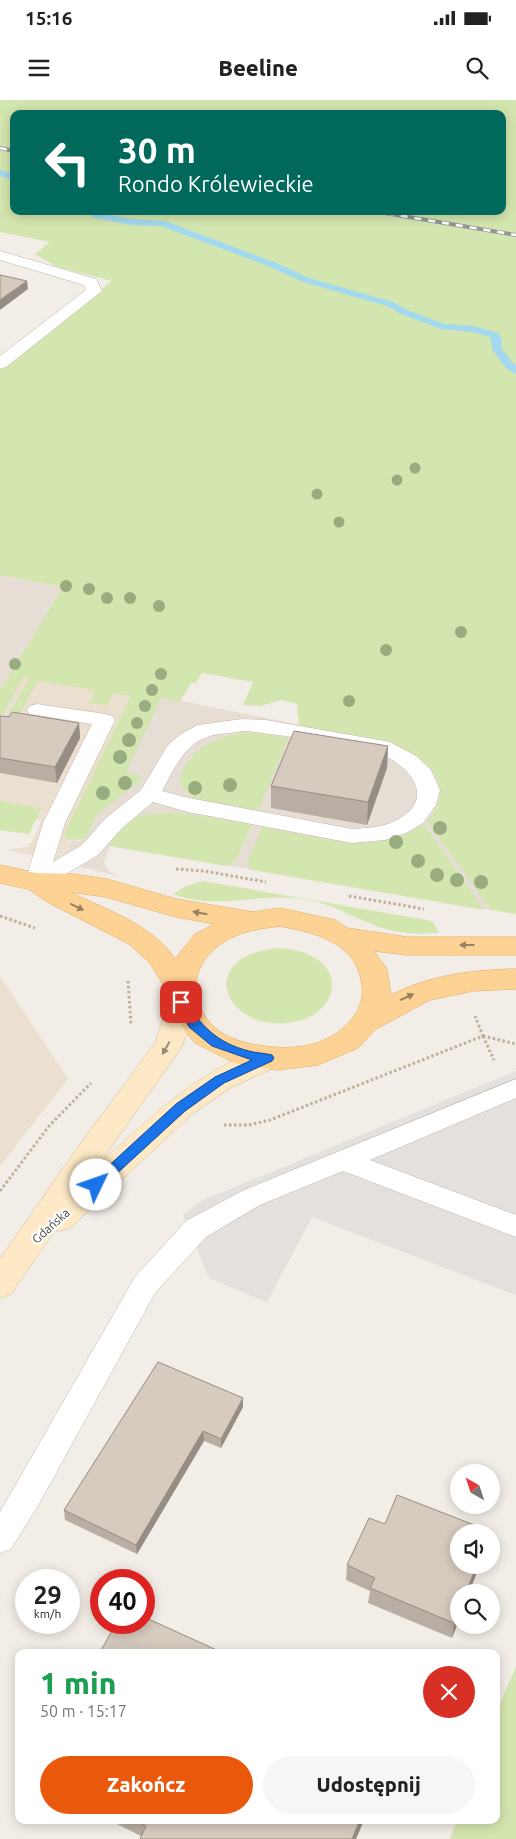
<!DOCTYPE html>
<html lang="pl">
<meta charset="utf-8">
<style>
body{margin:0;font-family:Ubuntu,sans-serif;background:#f6f6f6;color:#222;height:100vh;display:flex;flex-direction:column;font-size:19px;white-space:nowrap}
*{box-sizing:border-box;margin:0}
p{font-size:16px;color:#767676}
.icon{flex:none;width:28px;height:28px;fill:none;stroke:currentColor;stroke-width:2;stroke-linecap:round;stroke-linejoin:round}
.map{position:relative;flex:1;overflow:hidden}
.side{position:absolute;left:15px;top:1549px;width:485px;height:175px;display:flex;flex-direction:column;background:#fff;border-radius:10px;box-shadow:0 2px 12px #0003}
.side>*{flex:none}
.top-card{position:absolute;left:10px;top:10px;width:496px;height:105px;border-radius:10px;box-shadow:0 2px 12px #0003;background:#00695c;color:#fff;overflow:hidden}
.needle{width:32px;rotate:321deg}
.tools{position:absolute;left:450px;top:1364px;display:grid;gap:10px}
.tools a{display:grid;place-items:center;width:50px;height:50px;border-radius:50%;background:#fff;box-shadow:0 2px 12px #0003;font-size:25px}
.speed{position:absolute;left:15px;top:1469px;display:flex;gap:10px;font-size:25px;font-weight:700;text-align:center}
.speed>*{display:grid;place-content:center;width:65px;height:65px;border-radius:50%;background:#fff;box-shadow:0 2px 12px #0003;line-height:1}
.speed small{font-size:12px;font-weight:400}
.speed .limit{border:8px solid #d22;background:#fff;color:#111}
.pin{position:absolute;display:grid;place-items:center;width:42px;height:42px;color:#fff;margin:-21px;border-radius:10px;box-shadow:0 2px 8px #0006}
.me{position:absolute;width:55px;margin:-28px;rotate:48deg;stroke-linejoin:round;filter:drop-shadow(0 0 4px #0008)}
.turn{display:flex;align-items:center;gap:18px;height:105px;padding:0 25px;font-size:22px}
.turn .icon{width:65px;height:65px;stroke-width:2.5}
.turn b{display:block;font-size:35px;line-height:42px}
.round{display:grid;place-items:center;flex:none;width:52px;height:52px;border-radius:26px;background:#f6f6f6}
.summary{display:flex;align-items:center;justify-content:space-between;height:85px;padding:0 25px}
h1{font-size:30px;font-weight:800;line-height:38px;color:#1e9e55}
.cta{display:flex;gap:10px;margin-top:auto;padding:10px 25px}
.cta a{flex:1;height:58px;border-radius:30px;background:#ea580c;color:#fff;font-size:20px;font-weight:800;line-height:58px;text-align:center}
.cta a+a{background:#f6f6f6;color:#222}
.status{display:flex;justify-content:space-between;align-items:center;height:35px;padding:0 25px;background:#fff;direction:ltr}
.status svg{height:14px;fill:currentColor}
header{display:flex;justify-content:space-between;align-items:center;height:65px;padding:0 25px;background:#fff;font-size:22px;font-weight:800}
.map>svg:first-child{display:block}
</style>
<div class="status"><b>15:16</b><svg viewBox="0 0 49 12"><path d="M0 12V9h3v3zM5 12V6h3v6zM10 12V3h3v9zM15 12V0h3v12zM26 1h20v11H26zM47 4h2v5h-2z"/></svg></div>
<header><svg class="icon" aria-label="menu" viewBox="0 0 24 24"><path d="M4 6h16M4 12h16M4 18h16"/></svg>Beeline<svg class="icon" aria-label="search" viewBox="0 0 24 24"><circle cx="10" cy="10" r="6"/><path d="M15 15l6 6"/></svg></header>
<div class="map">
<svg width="516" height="1739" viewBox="0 0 516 1739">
<rect width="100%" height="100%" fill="#f2ede6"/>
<g fill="#e6ded4">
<polygon points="0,475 63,487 0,590"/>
<polygon points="153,595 300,625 450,659 491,810 110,746 104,762 108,770 118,776 59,762 72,740 80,741"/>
</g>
<g fill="#ebe0d0">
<polygon points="63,487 194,511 59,762 6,750 27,747 32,742 41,721 0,715 0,590"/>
<polygon points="0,876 68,979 0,1066"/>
</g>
<g fill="#d4e6af" fill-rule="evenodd">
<path d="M0,0h516v814l-25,-4 -64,-89c9,-10 15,-20 12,-34 -8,-48 -101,-52 -140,-59l-2,-24 -16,-4 -20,6 -18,-1 10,-23 -51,-9 -6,10h-5l-11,19 -19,-4 -35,74 13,3 3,4 -45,36 -12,24 -15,1 -6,-6 67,-138 -18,-3 -6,13 -18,-3 6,-13 -57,-9 -38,68v-19l29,-52 -5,-1 -24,42v-29l63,-103 -63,-12v-205l112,-89 -55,-14 -22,-13 15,-12 -50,-10zM14,14h488v97h-488z"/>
<path d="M240,633h19l30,5 -31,72 -65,-12 -11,-11 -2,-6c6,-31 32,-42 60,-48z"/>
<polygon points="0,701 41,708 29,734 0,730"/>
<path d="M154,713h27l71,11 -16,37 -9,5 -118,-20c12,-22 20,-29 45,-33z"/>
<path d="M424,724l60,86 -232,-40 -5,-7 15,-36c54,9 112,30 162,-3z"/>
<path d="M202,781l225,39 6,2 6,11c-19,1 -39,1 -57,-5 -27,-9 -50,-25 -79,-29 -46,-7 -83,12 -130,-5l13,-8z"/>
<path d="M278,848c14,1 28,3 40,12 29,21 9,55 -20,61 -72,17 -107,-65 -20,-73z"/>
<polygon points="516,1566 516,1739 450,1739 457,1720 496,1720 496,1614"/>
</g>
<polygon fill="#e3e0de" points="516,971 516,1195 312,1117 267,1202 209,1178 183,1115 201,1101"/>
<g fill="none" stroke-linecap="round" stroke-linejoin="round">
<g fill="#a3d9ef" fill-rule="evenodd">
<polygon points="0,70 14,74 14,80 0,76"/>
<polygon points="87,111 131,119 165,121 274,162 309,178 393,202 407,210 445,224 473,226 498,233 502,239 501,248 516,266 516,274 507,269 493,251 490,237 472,232 441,229 401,214 387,206 303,182 268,166 161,126 131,125 94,118"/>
</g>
<g stroke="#c1b7ab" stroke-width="1">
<g id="lane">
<polygon points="0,151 96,179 102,191 6,267 0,269 0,256 86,190 84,185 0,160"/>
<path d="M37,604l68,10 7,2 3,4 -50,103 -12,39 29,-17 24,-27 35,-28 27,-45 13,-11 17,-9 44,-6 24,1 124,22 26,14 15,14 9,20 -4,15 -13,18 -17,10 -21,7 -33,3 -164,-31 -35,-10 -31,26 -24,27 -54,32 -8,3 -8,-3 -3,-5 18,-59 49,-99 -62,-10 -3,-4 3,-4zM242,631c32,2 63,8 95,14 13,3 29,3 41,8 37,14 60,51 12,70 -12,5 -25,5 -38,6l-163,-31 -27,-7c12,-22 23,-48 48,-55 10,-3 22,-3 32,-5z"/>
<polygon points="516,979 516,998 370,1060 516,1115 516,1137 343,1071 260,1105 206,1137 155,1193 39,1404 11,1449 0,1453 0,1412 135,1177 186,1121 242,1091"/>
</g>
</g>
<g stroke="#d2bb96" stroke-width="1">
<path id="secondary" d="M181,893l10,3 4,7 -7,29 -7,16 -82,116c52,-47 101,-96 169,-117l10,3 4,8 -4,8 -48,22 -39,27 -121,113 -11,3 -4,-1 -44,64 -11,4v-39l75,-108 80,-108 16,-47z"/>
</g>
<g stroke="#e1ad65" stroke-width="1">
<path id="primary" d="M0,765l36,8 37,1 34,5 69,20 77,13 27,-4 55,12 12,8 60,9h109v18h-109l-33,-4 13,18 4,26c39,-20 81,-25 125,-26v20l-43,2 -43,9 -54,29 -18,19 -40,17 -41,5 -42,-7 -40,-20 -23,-29 -6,-25 -17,-27 -20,-18 -80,-41 -21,-14 -28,-6zM70,792l36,5 70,20 39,7 -20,10 -20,25c-23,-35 -69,-49 -105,-67zM280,826c23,5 48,9 66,26 10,9 14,21 16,33 4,29 -23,52 -49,59 -18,5 -38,4 -56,1 -17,-3 -36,-9 -47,-22 -30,-37 -9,-76 33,-90 11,-4 25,-5 37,-7z"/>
</g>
<g stroke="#bfae9a" stroke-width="3" stroke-dasharray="2.5 2.5" stroke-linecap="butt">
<polyline points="176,769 204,771 266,782"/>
<polyline points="349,796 424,809"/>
<polyline points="0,816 35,828"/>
<polyline points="128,881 131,924"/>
<polyline points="483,936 494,960"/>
<polyline points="483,936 516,944"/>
<polyline points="224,1025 249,1025 270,1020 483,936 475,916"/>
<polyline points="0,1091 49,1026 91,983"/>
</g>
<use href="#lane" fill="#fff" fill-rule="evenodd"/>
<use href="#secondary" fill="#fde9c5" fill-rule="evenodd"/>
<use href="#primary" fill="#fcd295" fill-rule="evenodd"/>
<g stroke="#959595" stroke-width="4">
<g id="rail">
<polyline points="0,48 14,51"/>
<polyline points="373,111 516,135"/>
</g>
</g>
<use href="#rail" stroke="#fff" stroke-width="2.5" stroke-dasharray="7" stroke-linecap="butt"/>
</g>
<g fill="#99ac7f">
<circle cx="415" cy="368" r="5.5"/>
<circle cx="397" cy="380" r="5.5"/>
<circle cx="317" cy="394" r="5.5"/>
<circle cx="339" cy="422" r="5.5"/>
<circle cx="66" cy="486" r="6"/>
<circle cx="89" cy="489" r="6"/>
<circle cx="107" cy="498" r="6"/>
<circle cx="130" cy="498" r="6"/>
<circle cx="159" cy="506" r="6"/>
<circle cx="461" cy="532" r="6"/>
<circle cx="386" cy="550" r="6"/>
<circle cx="15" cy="564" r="6"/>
<circle cx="161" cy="574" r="6"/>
<circle cx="152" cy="590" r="6"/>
<circle cx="349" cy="601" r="6"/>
<circle cx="145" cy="606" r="6"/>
<circle cx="137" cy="623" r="6"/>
<circle cx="129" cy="640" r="7"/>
<circle cx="120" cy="657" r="7"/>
<circle cx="125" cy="683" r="7"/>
<circle cx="230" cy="685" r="7"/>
<circle cx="195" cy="688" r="7"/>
<circle cx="103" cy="693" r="7"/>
<circle cx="440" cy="728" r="7"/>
<circle cx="396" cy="742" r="7"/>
<circle cx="418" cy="761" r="7"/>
<circle cx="437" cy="775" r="7"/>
<circle cx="457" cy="780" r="7"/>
<circle cx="481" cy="782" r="7"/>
</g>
<g fill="#b9aea3">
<polygon points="0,616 9,617 79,623 80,638 57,683 0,673"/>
<polygon points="388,646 387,668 367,725 271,708 271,686"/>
<polygon points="243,1298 243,1307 221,1348 204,1341 137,1454 65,1420 64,1410"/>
<polygon points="347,1465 480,1465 469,1492 459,1492 459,1520 452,1538 368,1503 370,1491 346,1480"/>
<polygon points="109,1720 364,1720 356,1739 141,1736"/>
</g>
<g fill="#968d85">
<polygon points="27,181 28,189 0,210 0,200"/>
<polygon points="79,623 80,638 57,683 55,667"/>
<polygon points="388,646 387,668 367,725 368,702"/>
<polygon points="243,1298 243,1307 221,1348 221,1339"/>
<polygon points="203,1331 204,1341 137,1454 136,1445"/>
<polygon points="477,1465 480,1465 469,1492 466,1492"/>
<polygon points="459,1512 459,1520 452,1538 454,1523"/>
<polygon points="360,1720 364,1720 356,1739 352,1739"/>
</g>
<g fill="#d7cabe" stroke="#968d85">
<polygon points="0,175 27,181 0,200"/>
<polygon points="12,612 79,623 55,667 0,658 0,616 9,617"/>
<polygon points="294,631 388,646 368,702 271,686"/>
<polygon points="158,1262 243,1298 221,1339 203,1331 136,1445 64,1410"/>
<polygon points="397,1395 490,1431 489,1432 459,1432 459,1465 477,1465 466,1492 459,1492 459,1512 454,1523 370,1488 375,1478 347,1465 369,1418 385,1424"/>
<polygon points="144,1517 221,1552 100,1552 117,1522 144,1522"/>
<polygon points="133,1720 360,1720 352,1739 140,1739 146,1726"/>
</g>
<defs><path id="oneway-solid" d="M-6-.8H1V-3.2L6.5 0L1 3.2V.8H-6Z" transform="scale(1.25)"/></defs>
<g fill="#978060">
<use href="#oneway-solid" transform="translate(77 807) rotate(26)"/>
<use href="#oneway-solid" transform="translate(200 813) rotate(-170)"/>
<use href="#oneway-solid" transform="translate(467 845) rotate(180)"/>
<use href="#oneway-solid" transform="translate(407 897) rotate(-25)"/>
</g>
<use fill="#988a76" href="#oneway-solid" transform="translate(166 948) rotate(119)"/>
<path fill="#1a73e8" stroke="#114b97" d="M181,898l4,2c16,26 32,43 64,51 7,2 15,2 23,4l2,3 -2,3 -48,22 -39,28 -85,78h-9l-2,-4 2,-3 85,-78 39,-27 37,-17 -40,-14 -23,-19 -13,-25z"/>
<g text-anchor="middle" stroke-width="4.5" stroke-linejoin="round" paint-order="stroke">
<g font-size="12" fill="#453d35" stroke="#fff">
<text transform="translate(51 1126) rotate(-42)" y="4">Gdańska</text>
</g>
</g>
</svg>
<div class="tools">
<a><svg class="needle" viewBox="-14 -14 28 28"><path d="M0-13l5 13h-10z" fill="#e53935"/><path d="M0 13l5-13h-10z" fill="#767676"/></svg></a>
<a><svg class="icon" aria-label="sound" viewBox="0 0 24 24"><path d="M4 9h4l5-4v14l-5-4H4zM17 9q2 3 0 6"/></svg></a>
<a><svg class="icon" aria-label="search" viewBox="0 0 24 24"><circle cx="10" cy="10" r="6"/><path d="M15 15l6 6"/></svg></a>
</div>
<div class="speed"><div>29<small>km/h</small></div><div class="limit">40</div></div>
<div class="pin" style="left:181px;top:902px;background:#d93025"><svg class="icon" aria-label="arrive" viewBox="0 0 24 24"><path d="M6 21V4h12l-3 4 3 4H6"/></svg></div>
<svg class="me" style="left:96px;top:1085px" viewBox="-20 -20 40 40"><circle r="19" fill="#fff"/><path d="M0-13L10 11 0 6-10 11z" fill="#1a73e8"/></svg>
<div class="top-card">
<div class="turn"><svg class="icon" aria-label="left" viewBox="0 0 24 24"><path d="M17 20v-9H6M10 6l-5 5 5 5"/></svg><div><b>30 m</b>Rondo Królewieckie</div></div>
</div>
<section class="side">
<div class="summary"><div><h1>1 min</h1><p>50 m · 15:17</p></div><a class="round" style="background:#d93025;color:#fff"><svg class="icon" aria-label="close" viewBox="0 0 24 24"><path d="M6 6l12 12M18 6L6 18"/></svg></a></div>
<div class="cta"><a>Zakończ</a><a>Udostępnij</a></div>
</section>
</div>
